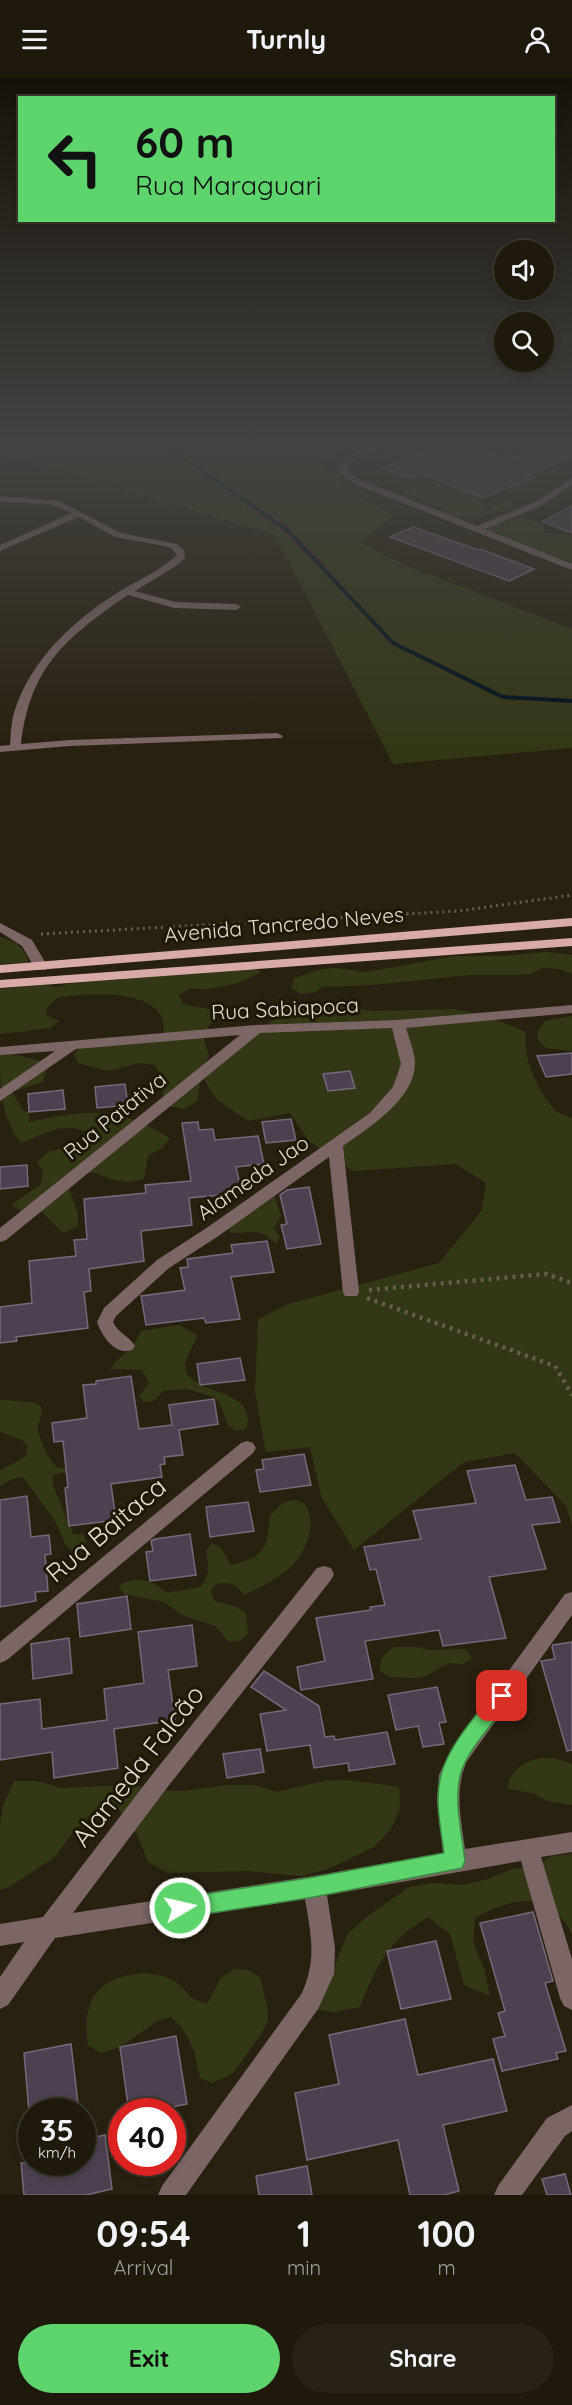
<!DOCTYPE html>
<meta charset="utf-8">
<style>
body{margin:0;font-family:Quicksand,sans-serif;background:#272215;color:#f1f3f6;height:100vh;display:flex;flex-direction:column;font-size:22px;white-space:nowrap}
*{box-sizing:border-box;margin:0}
p{font-size:20px;color:#a1a09d}
.icon{flex:none;width:33px;height:33px;fill:none;stroke:currentColor;stroke-width:2;stroke-linecap:round;stroke-linejoin:round}
.map{position:relative;height:2117px;overflow:hidden}
.drawer{display:flex;flex-direction:column;background:#1f190c;flex:1}
.drawer>*{flex:none}
.top-card{position:absolute;left:18px;top:18px;width:537px;height:126px;border-radius:0px;box-shadow:0 3px 9px #0003,0 0 0 2px #3c382d;background:#5ed56c;color:#111;overflow:hidden}
.tools{position:absolute;left:494px;top:162px;display:grid;gap:12px}
.tools a{display:grid;place-items:center;width:60px;height:60px;border-radius:50%;background:#1f190c;box-shadow:0 3px 9px #0003,0 0 0 2px #3c382d;font-size:30px}
.speed{position:absolute;left:18px;top:2020px;display:flex;gap:12px;font-size:30px;font-weight:700;text-align:center}
.speed>*{display:grid;place-content:center;width:78px;height:78px;border-radius:50%;background:#1f190c;box-shadow:0 3px 9px #0003,0 0 0 2px #3c382d;line-height:1}
.speed small{font-size:15px;font-weight:400}
.speed .limit{border:9px solid #d22;background:#fff;color:#111}
.pin{position:absolute;display:grid;place-items:center;width:51px;height:51px;color:#fff;margin:-26px;border-radius:12px;box-shadow:0 3px 9px #0006}
.me{position:absolute;width:66px;margin:-33px;rotate:81deg;stroke-linejoin:round;filter:drop-shadow(0 0 4px #0008)}
.turn{display:flex;align-items:center;gap:21px;height:126px;padding:0 18px;font-size:27px}
.turn .icon{width:78px;height:78px;stroke-width:2.5}
.turn b{display:block;font-size:42px;line-height:51px}
.eta{display:flex;justify-content:space-evenly;align-items:center;height:102px;text-align:center}
.eta b{font-size:36px;font-weight:700;line-height:42px}
.primary-button{display:flex;gap:12px;margin-top:auto;padding:12px 18px}
.primary-button a{flex:1;height:69px;border-radius:36px;background:#5ed56c;color:#111;font-size:24px;font-weight:700;line-height:69px;text-align:center}
.primary-button a+a{background:#272215;color:#f1f3f6}
header{display:flex;justify-content:space-between;align-items:center;height:78px;padding:0 18px;background:#1f190c;font-size:27px;font-weight:700}
.map>svg:first-child{display:block}
</style>
<header><svg class="icon" aria-label="menu" viewBox="0 0 24 24"><path d="M4 6h16M4 12h16M4 18h16"/></svg>Turnly<svg class="icon" aria-label="person" viewBox="0 0 24 24"><circle cx="12" cy="8" r="4"/><path d="M4 21q1-7 8-7t8 7"/></svg></header>
<div class="map">
<svg width="572" height="2117" viewBox="0 0 572 2117">
<rect width="100%" height="100%" fill="#292110"/>
<g fill="#343716">
<polygon points="0,370 349,370 322,385 347,411 393,438 359,464 405,487 572,551 572,670 393,686 275,457 0,375"/>
<path d="M389,370h42c-20,10 -46,14 -67,9l6,-5 15,2 5,-3z"/>
<polygon points="422,402 437,404 449,411 472,413 481,422 481,429 488,431 509,423 513,428 478,439 449,439 444,431 405,415 403,409 408,403"/>
<polygon points="523,440 531,441 544,449 544,454 572,458 572,485 487,453 488,449 500,444"/>
<path d="M0,859c14,4 25,10 28,25l-28,2z"/>
<polygon points="546,874 572,877 572,896 559,891 543,890 531,896 516,897 469,897 372,907 322,909 316,914 301,916 291,909 295,900 322,891 336,890 367,894 454,878 502,878"/>
<path d="M251,887l9,7c-14,11 -37,15 -54,17 -12,0 -16,-2 -27,6l4,9 31,6 2,9 -8,8 -5,10 6,19 -9,19 1,4 -4,22 -13,8 -17,-3c-6,-14 -5,-28 -12,-41l-16,-2 -31,8 -30,-8 -4,-9c18,-26 60,-15 88,-14 16,-54 -74,-48 -105,-42l-9,9 -2,8 13,6 -9,7 -50,6v-45l42,-4 15,2 29,-8 32,1 44,-8z"/>
<path d="M316,923l56,10 82,-2 27,5 45,18c-3,28 11,57 29,78 4,4 12,6 17,8v408l-6,-20 -51,-53 -51,9 -110,88 -32,-52 -12,-51 -44,5 -11,-60 3,-73 30,-15 151,-41 43,-53 4,-27 -30,-19 -103,7 -44,-30 -19,-28 -42,8 -32,-22 -13,-21 86,-72z"/>
<polygon points="572,938 572,973 546,970 537,961 539,951 545,943"/>
<path d="M0,973l40,10 6,9 -3,12 -31,10 12,19 5,1v10c59,-13 88,-16 141,16l-8,10 -14,8 -4,23 -17,3 -17,-3 -14,-6 -18,-1 -12,8 12,34v12l-15,7 -21,-21 -18,1 -13,-8 29,-20 3,-13 -6,-10 12,-11 37,-6 10,-9c-33,-17 -44,-4 -75,7 -21,-27 -21,-58 -21,-92z"/>
<path d="M273,1114l8,24 -7,12 6,9 -4,7c-17,-18 -25,-10 -46,-11l-2,-6z"/>
<path d="M179,1247l18,10c-2,9 -12,23 -12,30 -1,31 75,21 61,64l-10,2 -8,-5 -8,-23 -6,-6 -28,-8 -23,2 -9,10 -10,1 -5,-6 10,-13 -7,-13 -31,-1 3,-6 19,-17 8,-15z"/>
<path d="M0,1322l32,2 9,4c2,9 -3,15 -3,24 0,7 13,34 19,37 3,1 7,1 10,2l5,9 -9,-6 -10,4v9l20,49h11l2,9 -11,9 -8,-5 -12,-26 -32,-44 -11,2 -12,7v-15l26,-15 2,-9 -6,-7 -22,-8z"/>
<path d="M296,1422l9,4c7,12 7,24 2,37 -10,30 -36,41 -63,54 -8,-11 -14,-14 -28,-11l-6,8 5,9 22,6 9,6 2,21 -8,7 -11,1 -14,-16 -33,-11 -18,-13 -40,-8 -6,-8c17,-10 34,-7 48,7l35,-6c9,-13 8,-21 5,-36l6,-8 9,5 10,17c35,-8 36,-18 39,-50l14,-13z"/>
<path d="M395,1569h23l11,3 36,-1 7,9 -9,6 -14,-1 -23,13 -11,2 -24,-1 -11,-6c0,-13 3,-18 15,-24z"/>
<path d="M540,1680h14l18,6v41l-25,-4 -12,-7 -28,-6c3,-17 16,-26 33,-30z"/>
<polygon points="349,1702 399,1709 400,1731 391,1751 374,1769 328,1791 302,1798 247,1793 169,1795 148,1784 139,1761 127,1740 110,1725 89,1739 70,1758 55,1779 9,1809 0,1812 0,1747 3,1727 14,1703 38,1703 61,1710 134,1707 157,1712 182,1713 229,1707 254,1707 276,1714 324,1703"/>
<path d="M572,1776v82c-3,-10 -8,-15 -15,-22 -24,-24 -56,-10 -82,4l-2,25 11,25 6,28 -26,-11 -14,-51 -22,-17c-40,24 -51,47 -68,90l-27,5 -16,-3 31,-76 20,-17 41,-29 25,-4 29,2 25,-6 24,-10 23,-3 17,-10z"/>
<path d="M235,1891l13,1 12,7 7,29 1,15 -7,13 -29,40 -20,9 -12,-5c-5,-25 -9,-44 -29,-61l-14,4 -37,26 -19,6 -13,-8c-5,-37 3,-62 41,-70 16,-3 31,-2 45,6 15,9 12,18 33,23l14,-26z"/>
</g>
<g fill="none" stroke-linecap="round" stroke-linejoin="round">
<polyline stroke="#00141d" stroke-width="4" points="169,370 287,452 393,565 503,619 572,623"/>
</g>
<g fill="#4d4050" stroke="#76697a" stroke-width="1.5">
<polygon points="434,370 477,370 502,379 509,376 517,379 543,370 572,370 572,379 528,397 535,399 484,420 420,396 408,400 383,390"/>
<polygon points="572,428 572,455 542,444 561,434"/>
<polygon points="413,449 478,472 480,471 534,491 509,503 390,459"/>
<polygon points="572,975 572,996 546,999 537,978"/>
<polygon points="350,993 355,1010 328,1013 323,996"/>
<polygon points="125,1006 128,1027 97,1030 95,1009"/>
<polygon points="63,1012 65,1031 29,1034 28,1016"/>
<polygon points="291,1041 296,1062 266,1065 262,1044"/>
<polygon points="198,1044 199,1052 213,1051 215,1062 258,1058 264,1086 236,1089 242,1115 189,1120 192,1147 141,1153 144,1183 89,1191 91,1213 84,1214 88,1250 16,1259 17,1263 0,1265 0,1229 32,1225 29,1183 76,1178 74,1162 87,1161 84,1121 146,1115 145,1107 191,1103 182,1045"/>
<polygon points="27,1087 28,1108 0,1111 0,1089"/>
<polygon points="309,1109 321,1166 287,1171 281,1147 287,1146 280,1117 287,1112"/>
<polygon points="267,1163 274,1194 231,1199 240,1241 206,1245 204,1240 146,1247 141,1218 185,1212 180,1190 188,1189 187,1181 233,1175 231,1167"/>
<polygon points="240,1280 245,1302 200,1307 197,1286"/>
<polygon points="131,1298 139,1351 172,1347 169,1327 214,1321 218,1346 179,1352 183,1377 164,1379 165,1386 160,1387 162,1399 111,1406 116,1442 69,1448 65,1410 68,1409 63,1363 54,1364 52,1345 87,1340 83,1307 96,1306 96,1303"/>
<polygon points="304,1376 311,1407 260,1414 256,1392 264,1391 262,1382"/>
<polygon points="515,1387 526,1422 552,1419 560,1444 532,1447 546,1491 489,1499 506,1560 443,1568 439,1552 365,1563 373,1601 301,1612 297,1589 325,1583 316,1540 371,1532 370,1529 385,1527 376,1491 370,1492 364,1469 421,1461 413,1433 476,1425 467,1393"/>
<polygon points="27,1418 31,1459 49,1457 51,1476 45,1477 48,1513 35,1514 36,1523 0,1529 0,1422"/>
<polygon points="248,1424 254,1453 210,1459 206,1429"/>
<polygon points="190,1456 196,1497 150,1503 146,1474 153,1473 151,1463 155,1461"/>
<polygon points="127,1518 131,1551 80,1559 77,1526"/>
<polygon points="192,1547 197,1588 168,1592 175,1642 114,1651 118,1690 54,1700 52,1674 0,1682 0,1626 40,1621 42,1651 107,1642 104,1611 144,1605 138,1554"/>
<polygon points="69,1560 72,1595 33,1601 31,1566"/>
<polygon points="572,1564 572,1672 567,1673 541,1583 555,1581 552,1569 553,1567"/>
<polygon points="264,1593 319,1628 325,1659 334,1658 335,1662 387,1654 395,1686 349,1693 348,1685 314,1690 310,1667 267,1673 260,1636 286,1632 251,1609"/>
<polygon points="437,1609 446,1644 439,1645 444,1666 423,1669 418,1648 396,1652 388,1617"/>
<polygon points="260,1671 264,1694 227,1700 223,1676"/>
<polygon points="533,1834 553,1903 545,1905 566,1973 556,1975 558,1981 502,1993 493,1961 505,1958 498,1935 505,1933 480,1845"/>
<polygon points="436,1863 451,1921 401,1931 387,1873"/>
<polygon points="405,1941 418,1997 493,1981 507,2033 443,2047 459,2113 444,2117 410,2117 398,2062 307,2082 295,2015 339,2006 329,1957"/>
<polygon points="176,1958 187,2026 148,2034 129,2034 120,1969"/>
<polygon points="71,1966 79,2034 29,2034 24,1975"/>
<polygon points="105,2057 112,2111 86,2117 24,2117 21,2085 82,2085 82,2062"/>
<polygon points="307,2088 312,2117 259,2117 256,2098"/>
<polygon points="565,2096 571,2117 547,2117 542,2101"/>
</g>
<g fill="none" stroke-linecap="round" stroke-linejoin="round">
<polyline stroke="#665e4f" stroke-width="3" stroke-dasharray="2 4" stroke-linecap="butt" points="41,856 459,833 572,817"/>
<g stroke="#665e4f" stroke-width="4.5" stroke-dasharray="3 5" stroke-linecap="butt">
<polyline points="369,1212 546,1196 572,1205"/>
<polyline points="367,1220 555,1288 572,1317"/>
</g>
<g fill="#7c6665" fill-rule="evenodd">
<polygon points="367,370 380,370 357,380 348,387 348,394 358,401 477,448 535,424 572,400 572,407 541,428 485,451 572,486 572,492 352,405 340,395 340,386 351,376"/>
<path d="M0,418l59,5 62,32 56,11 7,6 1,8 -9,8 -41,25 40,11 61,2 5,3 -5,3 -62,-2 -46,-13 -6,4c-59,41 -92,70 -101,145l49,-4 207,-7 6,3 -2,2 -211,8 -70,6v-6l10,-1c1,-11 1,-22 4,-32 16,-54 62,-95 108,-123 18,-11 39,-20 55,-35l-6,-7 -7,-2 -49,-9 -36,-20 -79,34v-6l72,-32 -23,-9 -49,-2z"/>
<polygon points="0,845 32,862 48,889 46,892 36,892 22,868 0,854"/>
<path d="M572,927v8l-166,15c3,10 9,25 9,36 -1,36 -47,64 -72,82l16,146 -2,4h-12l-2,-4 -14,-135 -112,80 -48,31 -53,48 -3,6c5,11 16,14 22,24l-3,4c-17,6 -30,-14 -35,-28l7,-14 53,-48 48,-31 165,-116 23,-26 8,-23 -9,-36 -132,5 -254,207 -6,2v-14l240,-193 -164,14 -76,52v-12l55,-38 -55,4v-8l256,-22 142,-5z"/>
<polygon points="247,1363 253,1365 256,1370 253,1375 7,1582 0,1585 0,1564 241,1365"/>
<path d="M324,1488l7,2 3,6 -3,6 -165,209 -93,124 241,-37 129,-23 -6,-53 2,-25 14,-28 112,-153 7,-2v23l-105,146c-13,28 -6,58 -2,88l107,-17v20l-31,5 31,102v51l-8,-4 -4,-8 -39,-137 -194,34 8,53 -1,26 -16,35 -132,186h-28l4,-9 140,-193c15,-34 9,-58 3,-94l-250,39 -47,67 -8,4v-32l24,-35 -24,4v-22l43,-7 108,-141 166,-208z"/>
<polygon points="572,2027 572,2053 565,2058 522,2117 494,2117 498,2108 547,2040"/>
</g>
<g fill="#d8aba8" fill-rule="evenodd">
<polygon points="572,840 572,848 0,895 0,887"/>
<polygon points="572,860 572,868 0,910 0,902"/>
</g>
</g>
<linearGradient id="sky" x2="0" y2="1"><stop stop-color="#171209"/><stop offset="0.55" stop-color="#434342"/><stop offset="1" stop-color="#434342" stop-opacity="0"/></linearGradient>
<rect width="572" height="667" fill="url(#sky)"/>
<path fill="#5ed56c" stroke="#3d8a46" stroke-width="1.5" d="M502,1610l7,2 2,6 -2,6c-15,20 -44,51 -49,74 -6,27 2,58 5,85l-3,7 -148,29 -134,21 -7,-3 -3,-7 3,-7 7,-3 134,-21 130,-24c-3,-25 -10,-53 -3,-78 8,-31 36,-60 55,-85z"/>
<g text-anchor="middle" stroke-width="6" stroke-linejoin="round" paint-order="stroke">
<g font-size="21" fill="#e3ddd2" stroke="#1f1807">
<text transform="translate(284 847) rotate(-5)" y="7">Avenida Tancredo Neves</text>
<text transform="translate(285 931) rotate(-3)" y="7">Rua Sabiapoca</text>
<text transform="translate(115 1038) rotate(-39)" y="7">Rua Patativa</text>
<text transform="translate(253 1100) rotate(-35)" y="7">Alameda Jao</text>
</g>
<g font-size="26" fill="#e3ddd2" stroke="#1f1807">
<text transform="translate(106 1452) rotate(-40)" y="9">Rua Baitaca</text>
<text transform="translate(138 1688) rotate(-52)" y="9">Alameda Falcão</text>
</g>
</g>
</svg>
<div class="tools">
<a><svg class="icon" aria-label="sound" viewBox="0 0 24 24"><path d="M4 9h4l5-4v14l-5-4H4zM17 9q2 3 0 6"/></svg></a>
<a><svg class="icon" aria-label="search" viewBox="0 0 24 24"><circle cx="10" cy="10" r="6"/><path d="M15 15l6 6"/></svg></a>
</div>
<div class="speed"><div>35<small>km/h</small></div><div class="limit">40</div></div>
<div class="pin" style="left:502px;top:1618px;background:#d93025"><svg class="icon" aria-label="arrive" viewBox="0 0 24 24"><path d="M6 21V4h12l-3 4 3 4H6"/></svg></div>
<svg class="me" style="left:180px;top:1830px" viewBox="-20 -20 40 40"><circle r="17" fill="#5ed56c" stroke="#fff" stroke-width="3"/><path d="M0-11L8 9 0 5-8 9z" fill="#fff"/></svg>
<div class="top-card">
<div class="turn"><svg class="icon" aria-label="left" viewBox="0 0 24 24"><path d="M17 20v-9H6M10 6l-5 5 5 5"/></svg><div><b>60 m</b>Rua Maraguari</div></div>
</div>
</div>
<section class="drawer">
<div class="eta">
<div><b>09:54</b><p>Arrival</p></div>
<div><b>1</b><p>min</p></div>
<div><b>100</b><p>m</p></div>
</div>
<div class="primary-button"><a>Exit</a><a>Share</a></div>
</section>
